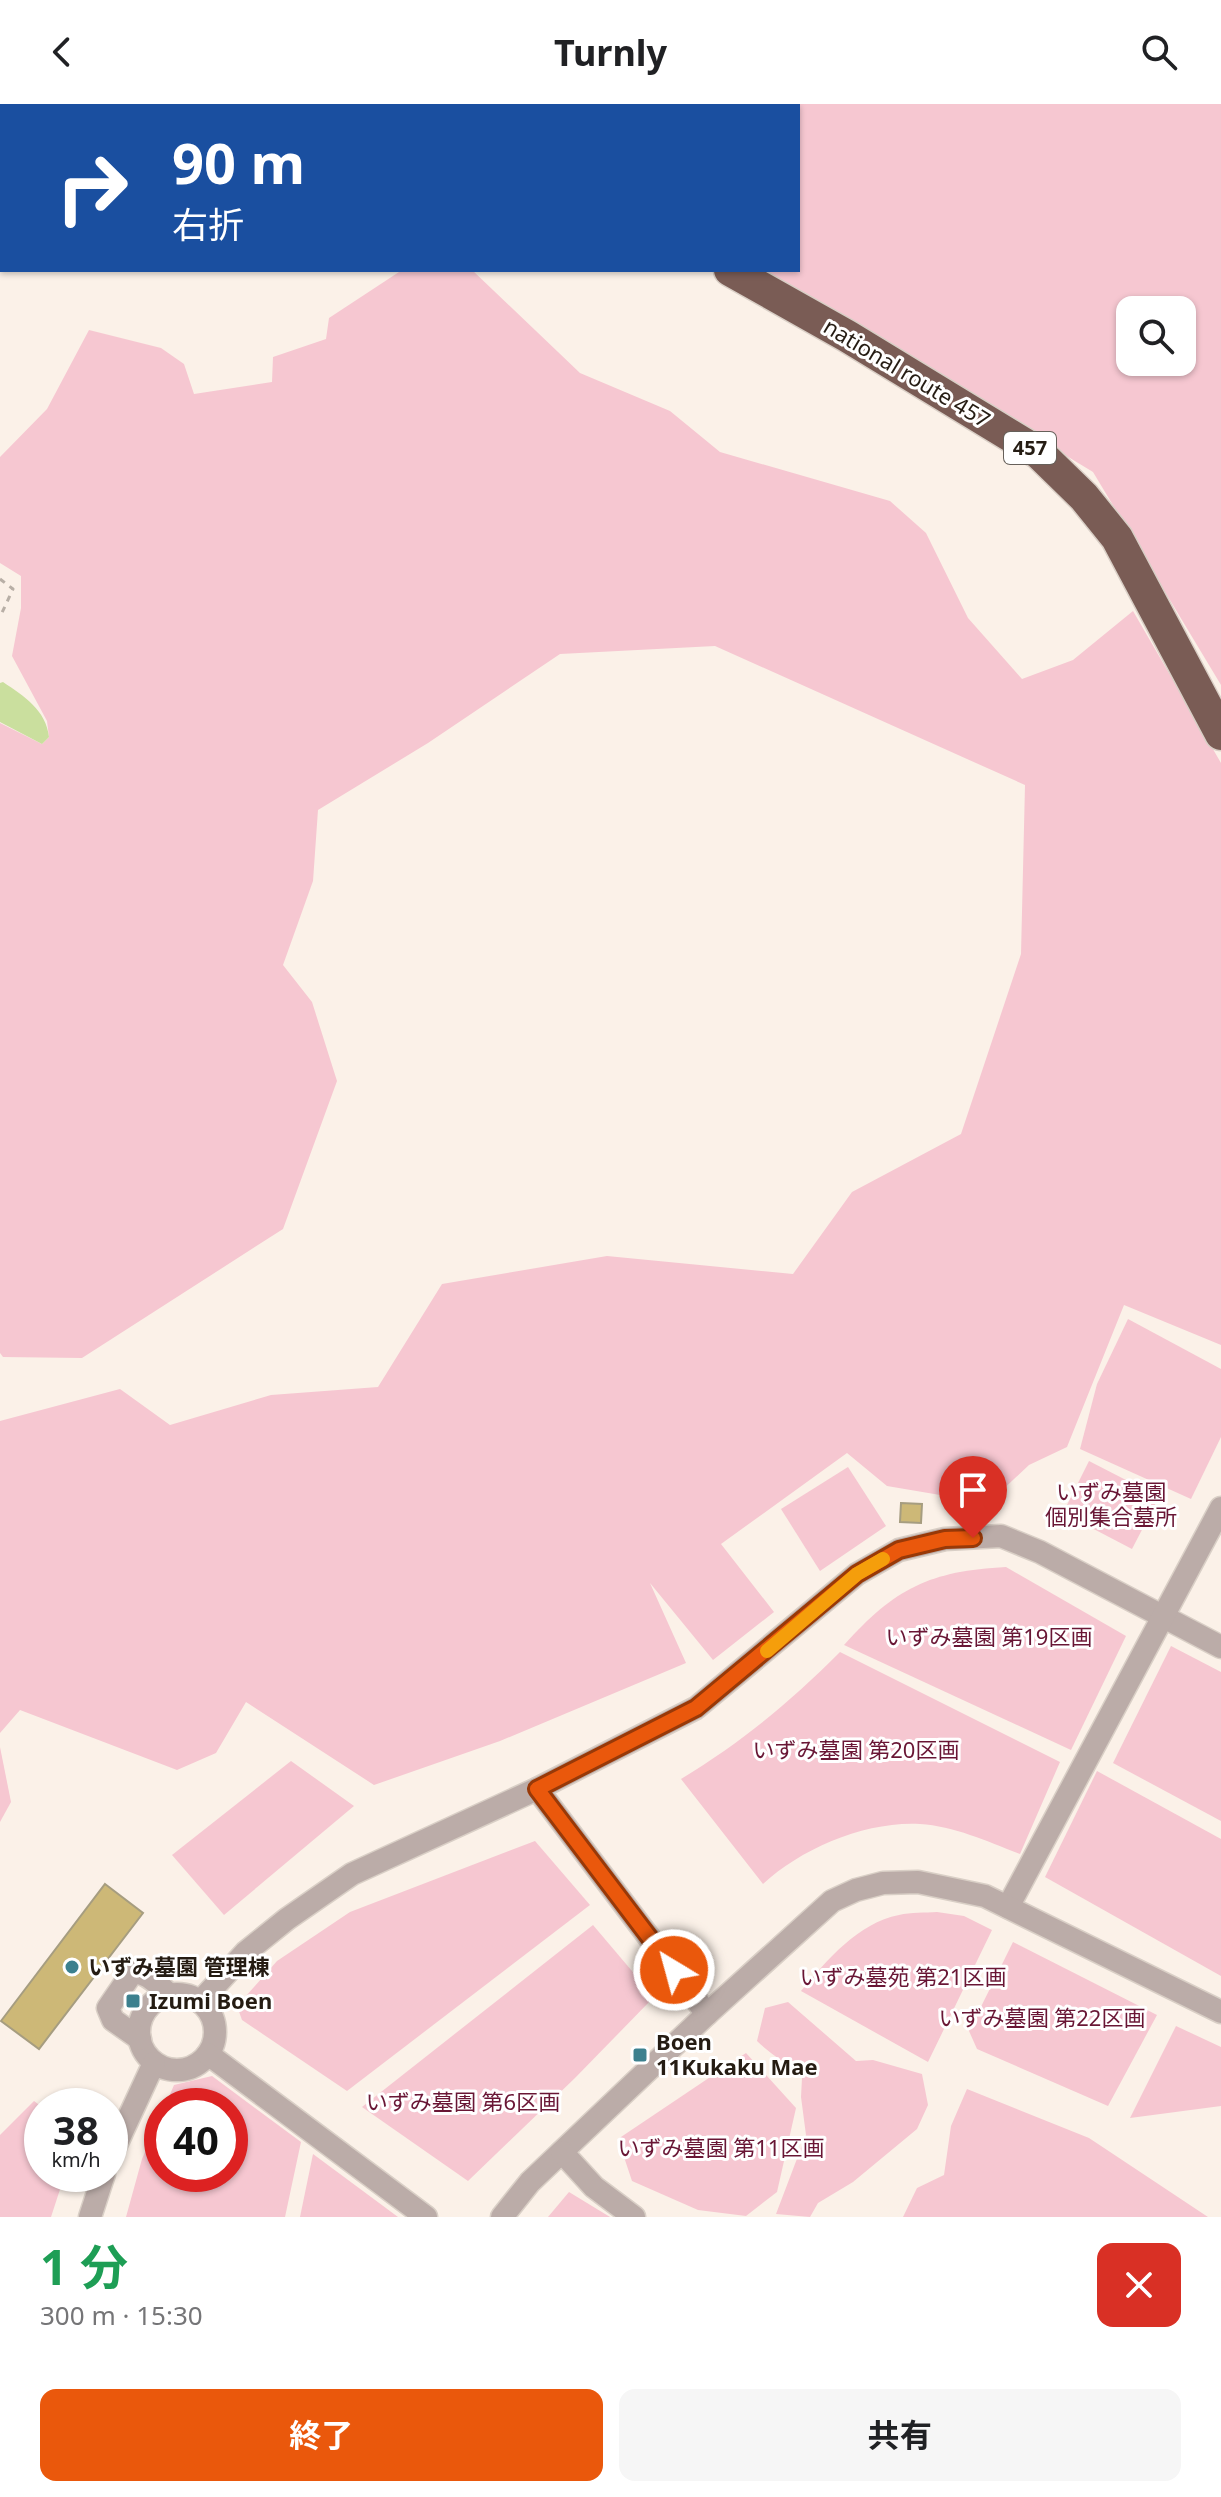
<!DOCTYPE html>
<html lang="ja">
<meta charset="utf-8">
<style>
body{margin:0;font-family:"Noto Sans","Noto Sans JP",sans-serif;background:#f6f6f6;color:#202124;height:100vh;display:flex;flex-direction:column;font-size:30px;white-space:nowrap}
*{box-sizing:border-box;margin:0}
p{font-size:26px;color:#757577}
.icon{flex:none;width:44px;height:44px;fill:none;stroke:currentColor;stroke-width:2;stroke-linecap:round;stroke-linejoin:round}
.map{position:relative;height:2113px;overflow:hidden}
.sheet{display:flex;flex-direction:column;background:#fff;flex:1}
.sheet>*{flex:none}
.top-card{position:absolute;left:0px;top:0px;width:800px;height:168px;box-shadow:0 2px 6px #0004;background:#1a4fa0;color:#fff;overflow:hidden}
.fabs{position:absolute;left:1116px;top:192px;display:grid;gap:16px}
.fabs a{display:grid;place-items:center;width:80px;height:80px;border-radius:16px;background:#fff;box-shadow:0 2px 6px #0004;font-size:40px}
.speed{position:absolute;left:24px;top:1984px;display:flex;gap:16px;font-size:40px;font-weight:700;text-align:center}
.speed>*{display:grid;place-content:center;width:104px;height:104px;border-radius:50%;background:#fff;box-shadow:0 2px 6px #0004;line-height:1}
.speed small{font-size:20px;font-weight:400}
.speed .limit{border:12px solid #d22;background:#fff;color:#111}
.pin{position:absolute;display:grid;place-items:center;width:68px;height:68px;color:#fff;margin:-82px -34px;border-radius:50% 50% 50% 0;rotate:-45deg;box-shadow:0 0 8px #0007}
.pin .icon{rotate:45deg}
.me{position:absolute;width:88px;margin:-44px;rotate:323deg;stroke-linejoin:round;filter:drop-shadow(0 0 6px #0008)}
.turn{display:flex;align-items:center;gap:28px;height:168px;padding:0 40px;font-size:36px}
.turn .icon{width:104px;height:104px;stroke-width:2.5}
.turn b{display:block;font-size:56px;line-height:68px}
.round{display:grid;place-items:center;flex:none;width:84px;height:84px;border-radius:16px;background:#f6f6f6}
.headline{display:flex;align-items:center;justify-content:space-between;height:136px;padding:0 40px}
h1{font-size:48px;font-weight:700;line-height:60px;color:#1e9e55}
.button{display:flex;gap:16px;margin-top:auto;padding:16px 40px}
.button a{flex:1;height:92px;border-radius:16px;background:#ea580c;color:#fff;font-size:32px;font-weight:700;line-height:92px;text-align:center}
.button a+a{background:#f6f6f6;color:#202124}
header{display:flex;justify-content:space-between;align-items:center;height:104px;padding:0 40px;background:#fff;font-size:36px;font-weight:700}
.map>svg:first-child{display:block}
</style>
<header><svg class="icon" aria-label="back" viewBox="0 0 24 24"><path d="M15 5l-7 7 7 7"/></svg>Turnly<svg class="icon" aria-label="search" viewBox="0 0 24 24"><circle cx="10" cy="10" r="6"/><path d="M15 15l6 6"/></svg></header>
<div class="map">
<svg width="1221" height="2113" viewBox="0 0 1221 2113">
<rect width="100%" height="100%" fill="#fbf1e8"/>
<g fill="#f6c7d1" fill-rule="evenodd">
<path d="M493,0h728v581l-128,-213 -333,-202h38v-164zM1130,206h52v52h-52z"/>
<polygon points="472,166 580,269 670,307 720,348 890,397 926,429 968,514 1022,575 1073,556 1133,507 1221,659 1221,1241 1124,1201 1067,1343 1029,1361 997,1391 946,1392 887,1382 847,1349 721,1440 774,1508 713,1556 650,1479 686,1559 500,1637 374,1681 246,1598 216,1649 177,1666 20,1606 0,1629 0,1317 120,1285 170,1321 271,1291 378,1283 442,1180 607,1152 793,1170 852,1088 961,1030 1021,850 1025,681 715,542 560,550 428,639 318,706 313,777 283,861 312,898 337,977 283,1125 82,1254 3,1253 0,1249 0,619 42,640 49,633 47,617 12,552 21,504 21,472 0,459 0,353 47,305 89,226 161,244 184,260 194,290 272,278 273,253 326,235 329,214 399,168"/>
<polygon points="1128,1215 1221,1265 1221,1333 1191,1395 1080,1345 1097,1280"/>
<polygon points="1089,1357 1159,1393 1132,1445 1063,1409"/>
<polygon points="848,1363 886,1422 820,1467 781,1405"/>
<path d="M1006,1463l120,69 -55,114 -227,-105c51,-57 86,-74 162,-78z"/>
<polygon points="1171,1542 1221,1568 1221,1717 1113,1659"/>
<path d="M840,1548l220,110 -40,92c-31,-12 -66,-28 -100,-30 -54,-3 -118,24 -157,60l-82,-105c62,-38 108,-76 159,-127z"/>
<polygon points="0,1643 11,1698 0,1718"/>
<polygon points="291,1657 354,1702 224,1811 172,1751"/>
<polygon points="1097,1667 1221,1735 1221,1872 1045,1773"/>
<polygon points="535,1737 590,1801 347,1987 242,1916 237,1902 277,1857 350,1808"/>
<path d="M937,1808l27,4 28,14 -64,132 -127,-71c26,-31 57,-68 98,-76 12,-3 26,-2 38,-3z"/>
<polygon points="593,1821 654,1893 575,1974 468,2077 362,2003"/>
<polygon points="1013,1838 1157,1911 1108,2002 977,1945 969,1927"/>
<path d="M788,1898l68,59 17,-1 49,14 6,31 -11,24 -64,53 -35,21 -8,14 -34,-3 30,-79 -5,-38 1,-19c-14,-15 -31,-23 -45,-37l8,-33z"/>
<polygon points="1176,1922 1221,1943 1221,2002 1130,2014"/>
<polygon points="746,1949 796,2004 777,2088 746,2112 698,2106 632,2077 618,2035"/>
<polygon points="212,1972 301,2038 285,2113 126,2113 142,2055 162,2009 162,2070 230,2070 230,2002 165,2002 174,1981"/>
<polygon points="967,1985 1089,2034 1208,2113 903,2113 917,2084 944,2071 951,2022"/>
<polygon points="34,1997 42,2003 42,2070 65,2070 51,2113 0,2113 0,2031"/>
<polygon points="313,2050 398,2113 300,2113"/>
<polygon points="569,2088 610,2113 548,2113"/>
</g>
<path fill="#cadf9e" d="M3,578c21,14 43,28 46,55l-7,7 -42,-22v-39z"/>
<g fill="#cdb877" stroke="#a69d80" stroke-width="2">
<polygon points="901,1399 922,1400 921,1419 900,1418"/>
<polygon points="105,1780 143,1809 39,1945 1,1917"/>
</g>
<g fill="none" stroke-linecap="round" stroke-linejoin="round">
<g stroke="#d9cfc6" stroke-width="25">
<g id="minor">
<polyline points="537,1685 696,1604 857,1470 899,1446 945,1435 1001,1432 1040,1448 1221,1543"/>
<polyline points="1008,1803 1221,1404"/>
<circle cx="177" cy="1928" r="38"/>
<polyline points="200,1898 246,1848 287,1815 352,1770 537,1685 707,1910 530,2078 502,2113"/>
<polyline points="707,1910 832,1797 856,1786 883,1779 918,1778 985,1792 1221,1908"/>
<path d="M140,1935l-27,-19 -5,-12 24,-35c15,-3 28,14 38,22"/>
<polyline points="208,1950 426,2113"/>
<polyline points="562,2048 594,2083 634,2113"/>
<polyline points="110,2054 154,1959"/>
<polyline points="90,2113 104,2070"/>
</g>
</g>
<g stroke="#d9cfc6" stroke-width="35">
<g id="highway">
<polyline points="460,0 463,2"/>
<polyline points="730,166 847,232 1039,349 1084,393 1117,434 1221,630"/>
</g>
</g>
<polyline stroke="#b8afa6" stroke-width="3" stroke-dasharray="6 6" stroke-linecap="butt" points="0,475 13,485 0,513"/>
<use href="#minor" stroke="#bbaca8" stroke-width="22"/>
<use href="#highway" stroke="#7a5c55" stroke-width="32"/>
</g>
<g fill="none" stroke-linecap="round" stroke-linejoin="round">
<g stroke="#983908" stroke-width="20">
<polyline id="route" points="674,1866 537,1685 696,1604 857,1470 899,1446 945,1435 973,1434"/>
</g>
<use href="#route" stroke="#ea580c" stroke-width="14"/>
<polyline stroke="#f59e0b" stroke-width="14" points="767,1547 857,1470 883,1455"/>
</g>
<g fill="#3c808e" stroke="#fff" stroke-width="3">
<circle cx="72" cy="1863" r="8"/>
<rect x="125" y="1889" width="16" height="16" rx="4"/>
<rect x="632" y="1943" width="16" height="16" rx="4"/>
</g>
<g text-anchor="middle" stroke-width="6" stroke-linejoin="round" paint-order="stroke">
<rect fill="#fff" stroke="#66605a" stroke-width="2" x="1004" y="328" width="52" height="32" rx="6"/>
<g font-size="20" font-weight="bold" fill="#251c13">
<text x="1030" y="351">457</text>
</g>
<g font-size="22" fill="#251c13" stroke="#fff">
<text transform="translate(907 269) rotate(31)" y="8">national route 457</text>
</g>
<g font-size="22" fill="#691635" stroke="#fff">
<text x="1111" y="1396">いずみ墓園<tspan x="1111" dy="25">個別集合墓所</tspan></text>
<text x="989" y="1541">いずみ墓園 第19区画</text>
<text x="856" y="1654">いずみ墓園 第20区画</text>
<text x="903" y="1881">いずみ墓苑 第21区画</text>
<text x="1042" y="1922">いずみ墓園 第22区画</text>
<text x="463" y="2006">いずみ墓園 第6区画</text>
<text x="721" y="2052">いずみ墓園 第11区画</text>
</g>
<g font-size="22" font-weight="bold" fill="#251c13" stroke="#fff" text-anchor="start">
<text x="88" y="1871">いずみ墓園 管理棟</text>
<text x="149" y="1905">Izumi Boen</text>
<text x="656" y="1946">Boen<tspan x="656" dy="25">11Kukaku Mae</tspan></text>
</g>
</g>
</svg>
<div class="fabs">
<a><svg class="icon" aria-label="search" viewBox="0 0 24 24"><circle cx="10" cy="10" r="6"/><path d="M15 15l6 6"/></svg></a>
</div>
<div class="speed"><div>38<small>km/h</small></div><div class="limit">40</div></div>
<div class="pin" style="left:973px;top:1434px;background:#d93025"><svg class="icon" aria-label="arrive" viewBox="0 0 24 24"><path d="M6 21V4h12l-3 4 3 4H6"/></svg></div>
<svg class="me" style="left:674px;top:1866px" viewBox="-20 -20 40 40"><circle r="17" fill="#ea580c" stroke="#fff" stroke-width="3"/><path d="M0-11L8 9 0 5-8 9z" fill="#fff"/></svg>
<div class="top-card">
<div class="turn"><svg class="icon" aria-label="right" viewBox="0 0 24 24"><path d="M7 20v-9h11M14 6l5 5-5 5"/></svg><div><b>90 m</b>右折</div></div>
</div>
</div>
<section class="sheet">
<div class="headline"><div><h1>1 分</h1><p>300 m · 15:30</p></div><a class="round" style="background:#d93025;color:#fff"><svg class="icon" aria-label="close" viewBox="0 0 24 24"><path d="M6 6l12 12M18 6L6 18"/></svg></a></div>
<div class="button"><a>終了</a><a>共有</a></div>
</section>
